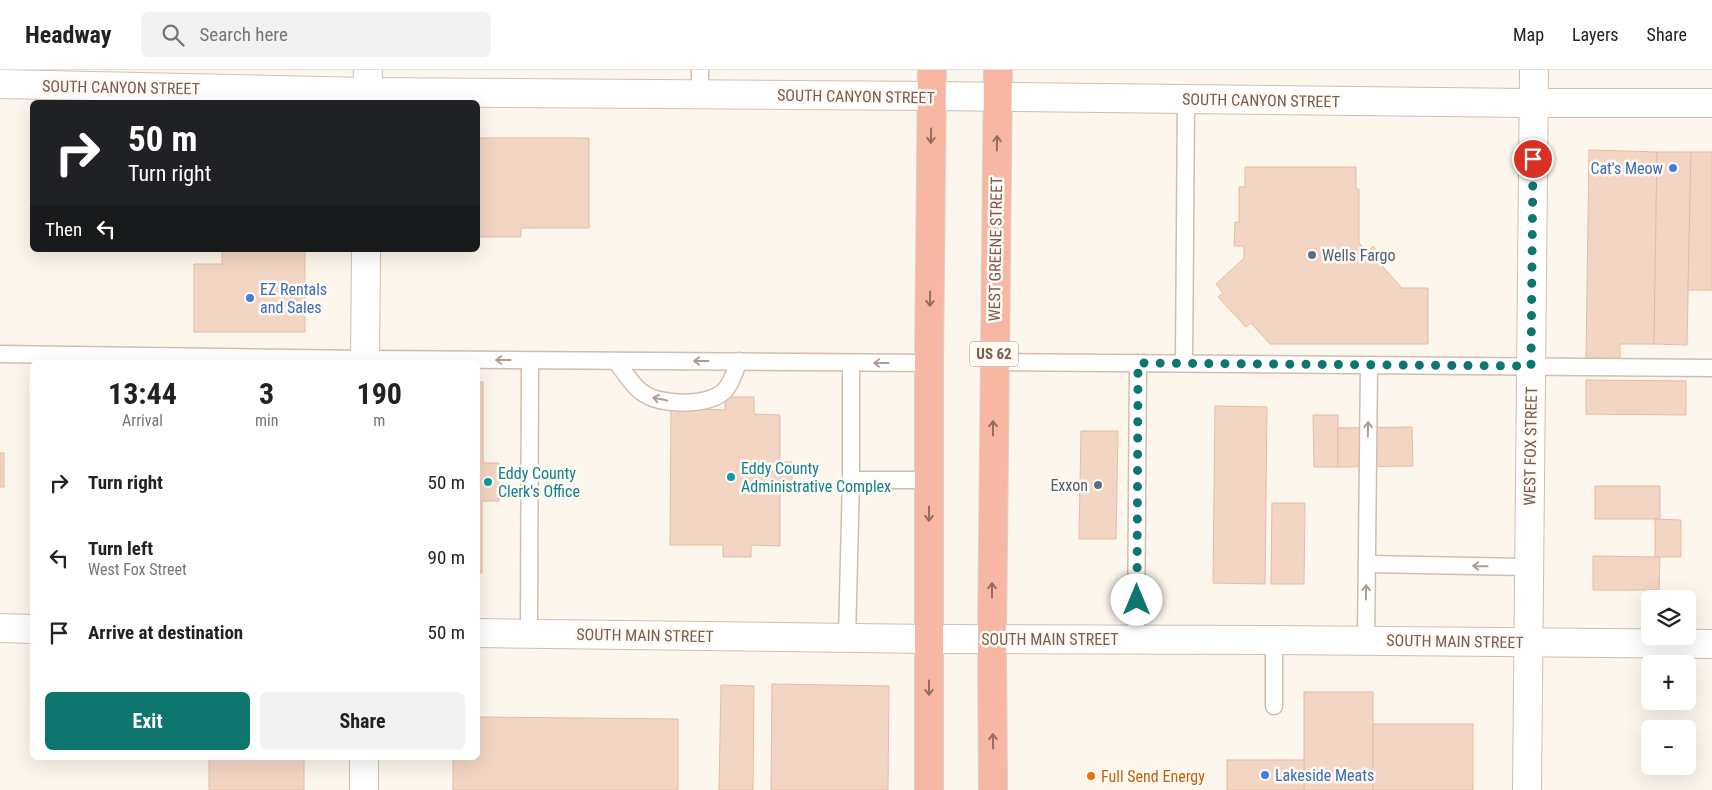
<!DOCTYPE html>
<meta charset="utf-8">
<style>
body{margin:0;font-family:"Roboto Condensed",sans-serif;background:#f2f2f2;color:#222;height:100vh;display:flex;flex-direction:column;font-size:19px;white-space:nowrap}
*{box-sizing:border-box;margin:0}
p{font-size:16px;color:#767676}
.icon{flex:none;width:28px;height:28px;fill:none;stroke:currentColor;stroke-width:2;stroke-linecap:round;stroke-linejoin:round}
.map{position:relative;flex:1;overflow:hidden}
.drawer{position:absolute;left:30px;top:290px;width:450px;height:400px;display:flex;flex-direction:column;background:#fff;border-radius:8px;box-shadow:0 5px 20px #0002}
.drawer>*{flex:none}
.guide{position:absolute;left:30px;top:30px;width:450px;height:152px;border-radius:8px;box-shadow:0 5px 20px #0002;background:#202124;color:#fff;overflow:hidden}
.buttons{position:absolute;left:1641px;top:520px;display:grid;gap:10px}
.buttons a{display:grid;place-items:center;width:55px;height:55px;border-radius:8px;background:#fff;box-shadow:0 5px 20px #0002;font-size:25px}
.pin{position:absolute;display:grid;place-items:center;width:42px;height:42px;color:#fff;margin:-21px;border:2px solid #fff;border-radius:50%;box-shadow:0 1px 5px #0007}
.me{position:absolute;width:55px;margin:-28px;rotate:0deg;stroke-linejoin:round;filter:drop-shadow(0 0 4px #0008)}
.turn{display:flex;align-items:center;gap:18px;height:105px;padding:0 15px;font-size:22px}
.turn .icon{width:65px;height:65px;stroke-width:2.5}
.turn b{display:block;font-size:35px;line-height:42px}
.then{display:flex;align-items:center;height:48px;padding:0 15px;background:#0003;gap:10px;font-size:19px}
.eta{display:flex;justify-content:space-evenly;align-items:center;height:85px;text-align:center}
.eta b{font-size:30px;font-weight:700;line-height:35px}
.action{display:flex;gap:10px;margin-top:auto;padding:10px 15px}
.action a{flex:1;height:58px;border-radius:8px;background:#0f766e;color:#fff;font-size:20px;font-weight:700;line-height:58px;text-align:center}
.action a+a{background:#f2f2f2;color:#222}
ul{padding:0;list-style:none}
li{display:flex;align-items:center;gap:15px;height:75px;padding:0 15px}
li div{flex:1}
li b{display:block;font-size:19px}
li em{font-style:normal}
header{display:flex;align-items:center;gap:30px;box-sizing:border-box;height:70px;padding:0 25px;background:#fff;border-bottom:1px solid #e0e0e0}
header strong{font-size:24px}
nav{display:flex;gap:28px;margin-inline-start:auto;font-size:18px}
.search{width:350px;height:45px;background:#f2f2f2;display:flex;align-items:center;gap:12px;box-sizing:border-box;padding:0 18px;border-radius:8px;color:#767676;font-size:19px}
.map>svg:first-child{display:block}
</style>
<header>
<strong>Headway</strong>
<div class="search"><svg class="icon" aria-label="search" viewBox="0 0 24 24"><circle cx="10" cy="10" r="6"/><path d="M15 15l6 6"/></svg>Search here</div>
<nav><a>Map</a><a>Layers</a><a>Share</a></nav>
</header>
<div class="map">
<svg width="1712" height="720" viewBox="0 0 1712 720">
<rect width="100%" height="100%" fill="#fdf6ec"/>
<g fill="#f3d5c3" stroke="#e6bba3">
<polygon points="478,68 589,68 589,158 521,158 521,167 478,167"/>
<polygon points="1589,80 1657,82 1654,274 1620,274 1620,289 1586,288"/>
<polygon points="1657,82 1691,82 1687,275 1654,274"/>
<polygon points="1691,82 1712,82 1712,220 1688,220"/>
<polygon points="1245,97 1356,97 1356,119 1359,119 1359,173 1368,182 1373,176 1387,192 1383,197 1402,218 1428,218 1428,274 1270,274 1251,253 1246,257 1218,227 1223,223 1216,214 1244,188 1244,176 1234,176 1235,152 1239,152 1239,117 1245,117"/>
<polygon points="222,180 305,180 305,262 194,262 194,194 222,194"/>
<polygon points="1586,310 1686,311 1686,345 1586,344"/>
<polygon points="478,312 483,312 483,393 499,393 499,431 482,431 482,503 478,503"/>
<polygon points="725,327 754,327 754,344 780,345 780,392 792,392 792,423 780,423 780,476 751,475 751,487 723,487 723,475 670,475 671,338 725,340"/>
<polygon points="1215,336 1267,337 1265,514 1213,513"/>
<polygon points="1313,345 1338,345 1338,397 1314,397"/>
<polygon points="1412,357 1413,396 1338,397 1338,358"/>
<polygon points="1081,361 1118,361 1116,469 1079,469"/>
<rect x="0" y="383" width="4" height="34"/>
<rect x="1595" y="416" width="65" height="33"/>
<polygon points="1272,433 1305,433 1304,514 1271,514"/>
<polygon points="1655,449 1681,450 1681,487 1655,487"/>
<polygon points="1593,486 1660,487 1659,520 1593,520"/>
<polygon points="772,614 889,616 888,720 771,720"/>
<polygon points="721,615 754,616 753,720 719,720"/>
<rect x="1304" y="622" width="69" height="98"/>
<polygon points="478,647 678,649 678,720 453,720 453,688 478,688"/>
<rect x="1373" y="654" width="100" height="66"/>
<rect x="209" y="688" width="95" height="32"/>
<rect x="1227" y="690" width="77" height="30"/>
</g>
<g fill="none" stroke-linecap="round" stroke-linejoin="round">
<g stroke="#d1beb0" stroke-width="19">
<g id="lane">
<polyline points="700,24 700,0"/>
<polyline points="0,284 365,289 929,293"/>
<path d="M616,291c7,9 17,26 27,32 17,13 69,14 83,-4 6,-7 9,-19 13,-28"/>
<polyline points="994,292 1712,298"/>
<polyline points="1184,293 1186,29"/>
<polyline points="851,410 929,410"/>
<polyline points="1367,494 1529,497"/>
<polyline points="529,563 530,291"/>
<polyline points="847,568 851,410 851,293"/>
<polyline points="1136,570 1138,293"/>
<polyline points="1274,570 1274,636"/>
<polyline points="1366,571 1369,295"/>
</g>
</g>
<g stroke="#d1beb0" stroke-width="30">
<g id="street">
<polyline points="932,26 1534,33 1712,33"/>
<polyline points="367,32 368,0"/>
<polyline points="365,292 366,180"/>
<polyline points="0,558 32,559"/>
<polyline points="478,563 929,569 1274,570 1712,574"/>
<polyline points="364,720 364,688"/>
<polyline points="1527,720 1534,0"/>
</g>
</g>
<g stroke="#d6c0b0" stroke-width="30">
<polyline id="secondary" points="0,14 367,22 932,26"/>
</g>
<g stroke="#dad1cd" stroke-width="30">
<g id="highway">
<polyline points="929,720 929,293 932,0"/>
<polyline points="993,720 992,569 998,0"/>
</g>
</g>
<use href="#lane" stroke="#fff" stroke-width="16"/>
<use href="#street" stroke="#fff" stroke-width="28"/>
<use href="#secondary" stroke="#fff" stroke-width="28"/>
<use href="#highway" stroke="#f7b7a3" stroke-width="28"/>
</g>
<defs><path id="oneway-shaft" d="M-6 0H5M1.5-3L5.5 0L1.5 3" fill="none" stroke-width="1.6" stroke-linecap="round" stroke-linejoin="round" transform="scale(1.25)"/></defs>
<g stroke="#936e5e">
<use href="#oneway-shaft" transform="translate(931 66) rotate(91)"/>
<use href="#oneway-shaft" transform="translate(997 73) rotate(-89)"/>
<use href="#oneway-shaft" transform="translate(930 229) rotate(91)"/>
<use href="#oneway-shaft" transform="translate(993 358) rotate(-90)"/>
<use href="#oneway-shaft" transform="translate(929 444) rotate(90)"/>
<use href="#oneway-shaft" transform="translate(992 520) rotate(-90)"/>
<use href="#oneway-shaft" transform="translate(929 618) rotate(90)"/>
<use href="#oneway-shaft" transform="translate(993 671) rotate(-91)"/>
</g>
<g stroke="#af9d94">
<use href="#oneway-shaft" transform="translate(503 290) rotate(-180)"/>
<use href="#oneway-shaft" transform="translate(701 291) rotate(-180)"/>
<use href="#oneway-shaft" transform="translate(881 293) rotate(180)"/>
<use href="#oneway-shaft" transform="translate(660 329) rotate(-169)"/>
<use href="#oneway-shaft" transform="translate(1368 359) rotate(-89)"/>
<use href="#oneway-shaft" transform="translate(1480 496) rotate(-179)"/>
<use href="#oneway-shaft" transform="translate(1366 522) rotate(-89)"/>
</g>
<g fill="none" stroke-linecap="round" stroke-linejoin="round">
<polyline stroke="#0f766e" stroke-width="9" stroke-dasharray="0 16.2" points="1137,530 1138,293 1531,296 1533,89"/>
</g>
<g fill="#3f7fe0" stroke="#fffaf3" stroke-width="2">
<circle cx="1673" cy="98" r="5"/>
<circle cx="250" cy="228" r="5"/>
<circle cx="1265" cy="705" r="5"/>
</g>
<g fill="#5c6f8a" stroke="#fffaf3" stroke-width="2">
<circle cx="1312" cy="185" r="5"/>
<circle cx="1098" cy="415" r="5"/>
</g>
<g fill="#0f9aa8" stroke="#fffaf3" stroke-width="2">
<circle cx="731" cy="407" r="5"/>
<circle cx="488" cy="412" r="5"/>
</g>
<circle fill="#e8710a" stroke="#fffaf3" stroke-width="2" cx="1091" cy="706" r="5"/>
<g text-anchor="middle" stroke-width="5" stroke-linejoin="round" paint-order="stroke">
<rect fill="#fffaf3" stroke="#a28b7f" stroke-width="1" x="970" y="271.5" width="48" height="25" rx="4"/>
<g font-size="15" font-weight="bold" fill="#7a5c4d">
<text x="994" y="289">US 62</text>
</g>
<g font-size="16" fill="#7a5c4d" stroke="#fffaf3">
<text transform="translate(121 17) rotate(1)" y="6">SOUTH CANYON STREET</text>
<text transform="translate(856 26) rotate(1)" y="6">SOUTH CANYON STREET</text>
<text transform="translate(1261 30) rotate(1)" y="6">SOUTH CANYON STREET</text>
<text transform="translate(995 179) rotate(-89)" y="6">WEST GREENE STREET</text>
<text transform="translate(1530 376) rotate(-89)" y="6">WEST FOX STREET</text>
<text transform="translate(645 565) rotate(1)" y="6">SOUTH MAIN STREET</text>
<text x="1050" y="575">SOUTH MAIN STREET</text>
<text transform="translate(1455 571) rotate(1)" y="6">SOUTH MAIN STREET</text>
</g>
<g font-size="16" fill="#366cbe" stroke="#fffaf3" text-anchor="start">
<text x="1663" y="104" text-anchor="end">Cat's Meow</text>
<text x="260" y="225">EZ Rentals<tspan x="260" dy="18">and Sales</tspan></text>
<text x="1275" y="711">Lakeside Meats</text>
</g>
<g font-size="16" fill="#4e5e75" stroke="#fffaf3" text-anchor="start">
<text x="1322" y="191">Wells Fargo</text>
<text x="1088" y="421" text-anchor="end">Exxon</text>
</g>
<g font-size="16" fill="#0d838f" stroke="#fffaf3" text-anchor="start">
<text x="741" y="404">Eddy County<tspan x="741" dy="18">Administrative Complex</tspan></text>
<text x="498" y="409">Eddy County<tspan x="498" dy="18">Clerk's Office</tspan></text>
</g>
<g font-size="16" fill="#c56008" stroke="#fffaf3" text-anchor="start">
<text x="1101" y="712">Full Send Energy</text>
</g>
</g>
</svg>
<div class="buttons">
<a><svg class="icon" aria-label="layers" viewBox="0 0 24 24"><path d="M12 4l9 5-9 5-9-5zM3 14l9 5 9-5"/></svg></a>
<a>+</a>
<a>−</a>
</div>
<div class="pin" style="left:1533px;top:89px;background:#d93025"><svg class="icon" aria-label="arrive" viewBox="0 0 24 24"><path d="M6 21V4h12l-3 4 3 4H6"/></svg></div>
<svg class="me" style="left:1137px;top:530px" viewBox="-20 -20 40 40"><circle r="19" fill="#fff"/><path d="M0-13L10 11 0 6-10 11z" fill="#0f766e"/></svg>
<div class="guide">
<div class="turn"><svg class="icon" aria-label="right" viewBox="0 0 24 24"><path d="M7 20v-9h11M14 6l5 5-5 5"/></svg><div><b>50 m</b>Turn right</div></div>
<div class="then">Then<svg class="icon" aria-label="left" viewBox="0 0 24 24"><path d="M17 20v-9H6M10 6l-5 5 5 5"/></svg></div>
</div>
<section class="drawer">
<div class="eta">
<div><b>13:44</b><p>Arrival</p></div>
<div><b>3</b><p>min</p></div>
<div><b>190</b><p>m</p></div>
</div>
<ul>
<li><svg class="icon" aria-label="right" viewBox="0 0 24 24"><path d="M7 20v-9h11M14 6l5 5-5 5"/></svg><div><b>Turn right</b></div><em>50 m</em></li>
<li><svg class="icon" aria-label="left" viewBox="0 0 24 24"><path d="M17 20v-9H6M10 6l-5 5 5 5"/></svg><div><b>Turn left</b><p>West Fox Street</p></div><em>90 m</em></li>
<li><svg class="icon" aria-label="arrive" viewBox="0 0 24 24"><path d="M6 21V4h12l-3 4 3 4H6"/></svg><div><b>Arrive at destination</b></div><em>50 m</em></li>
</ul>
<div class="action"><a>Exit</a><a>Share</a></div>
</section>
</div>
